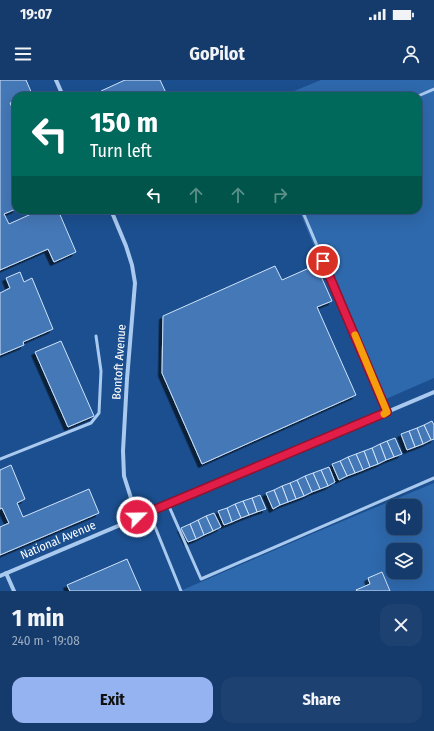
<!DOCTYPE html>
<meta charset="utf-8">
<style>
body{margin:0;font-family:"Fira Sans Condensed",sans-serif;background:#1d4271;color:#f1f3f6;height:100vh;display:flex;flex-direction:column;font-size:15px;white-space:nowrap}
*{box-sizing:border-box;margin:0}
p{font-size:13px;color:#9dadc1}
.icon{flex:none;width:22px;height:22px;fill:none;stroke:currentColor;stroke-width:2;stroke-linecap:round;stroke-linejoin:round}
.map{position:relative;height:511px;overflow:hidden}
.details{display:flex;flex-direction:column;background:#143b6b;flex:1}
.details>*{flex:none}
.hud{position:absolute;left:12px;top:12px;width:410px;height:122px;border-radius:12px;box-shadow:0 4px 16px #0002,0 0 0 1px #33557e;background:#00695c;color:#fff;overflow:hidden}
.tools{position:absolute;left:386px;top:419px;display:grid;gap:8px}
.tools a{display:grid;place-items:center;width:36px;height:36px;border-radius:8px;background:#143b6b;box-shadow:0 4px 16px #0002,0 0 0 1px #33557e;font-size:20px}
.pin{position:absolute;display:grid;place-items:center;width:34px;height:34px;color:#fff;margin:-17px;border:2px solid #fff;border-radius:50%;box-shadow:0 1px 4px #0007}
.me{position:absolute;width:44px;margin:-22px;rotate:67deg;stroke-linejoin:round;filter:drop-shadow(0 0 3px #0008)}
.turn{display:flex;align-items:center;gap:14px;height:84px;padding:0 12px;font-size:18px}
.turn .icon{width:52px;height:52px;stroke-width:2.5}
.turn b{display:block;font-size:28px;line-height:34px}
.lanes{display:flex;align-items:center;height:38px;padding:0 12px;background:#0003;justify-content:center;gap:20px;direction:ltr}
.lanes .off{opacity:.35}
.round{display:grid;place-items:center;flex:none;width:42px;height:42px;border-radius:12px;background:#1d4271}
.head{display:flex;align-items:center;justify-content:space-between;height:68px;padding:0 12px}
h1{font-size:24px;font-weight:700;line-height:30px}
.cta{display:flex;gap:8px;margin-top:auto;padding:8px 12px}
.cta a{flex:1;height:46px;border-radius:12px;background:#95b2f1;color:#111;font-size:16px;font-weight:700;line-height:46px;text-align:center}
.cta a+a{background:#1d4271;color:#f1f3f6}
.status{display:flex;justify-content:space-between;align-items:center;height:28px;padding:0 20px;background:#143b6b;direction:ltr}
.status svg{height:11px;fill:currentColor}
header{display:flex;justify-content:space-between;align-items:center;height:52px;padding:0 12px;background:#143b6b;font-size:18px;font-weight:700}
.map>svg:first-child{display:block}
</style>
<div class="status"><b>19:07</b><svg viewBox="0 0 49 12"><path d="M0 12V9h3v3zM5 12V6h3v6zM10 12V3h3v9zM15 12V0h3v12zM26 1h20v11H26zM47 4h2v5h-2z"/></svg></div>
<header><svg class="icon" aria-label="menu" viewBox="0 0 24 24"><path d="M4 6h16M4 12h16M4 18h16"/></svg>GoPilot<svg class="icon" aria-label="person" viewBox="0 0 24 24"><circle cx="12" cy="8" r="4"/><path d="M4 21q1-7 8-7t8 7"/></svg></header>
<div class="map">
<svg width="434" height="511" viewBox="0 0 434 511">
<defs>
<filter id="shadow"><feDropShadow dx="-3.5" dy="3.5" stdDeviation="0" flood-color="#0009"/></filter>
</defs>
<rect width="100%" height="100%" fill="#1b4f8f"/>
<g fill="#2e69ad" fill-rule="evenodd">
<polygon points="321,0 434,0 434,298 379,322 299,130 418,130 418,16 282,16"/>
<path d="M434,403v108h-254l139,-60zM393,426h22v22h-22zM393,470h22v22h-22z"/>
</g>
<g fill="#4478b7" stroke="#cfe3fa" filter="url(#shadow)">
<polygon points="0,0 26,0 32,14 27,16 16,16 16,21 10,23 16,36 16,129 4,134 9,144 40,130 58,130 76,172 54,182 48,169 0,190"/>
<polygon points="125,0 160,0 167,15 103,16 101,11"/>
<polygon points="316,185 332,221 317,227 356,315 202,384 162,293 163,236 275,186 282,200"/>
<polygon points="20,192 24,202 32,198 53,249 23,262 24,265 0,275 0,213 10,208 6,198"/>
<polygon points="61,261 94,336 68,347 35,272"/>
<polygon points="432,341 434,345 434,359 431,360 424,345"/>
<polygon points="424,345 431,360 423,364 417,348"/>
<polygon points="417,348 423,364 415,367 409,351"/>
<polygon points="409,351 415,367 407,370 401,354"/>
<polygon points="395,358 402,374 394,377 387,361"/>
<polygon points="387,361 394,377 386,380 380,364"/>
<polygon points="380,364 386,380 378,384 372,368"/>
<polygon points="372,368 378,384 370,387 364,371"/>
<polygon points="364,371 370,387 363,390 356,374"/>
<polygon points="356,374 363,390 355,393 348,377"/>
<polygon points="348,377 355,393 347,396 340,381"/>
<polygon points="340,381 347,396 339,400 332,384"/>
<polygon points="11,385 25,419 17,423 23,437 89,409 99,433 0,475 0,447 9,443 2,428 0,429 0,390"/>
<polygon points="329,387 335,402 328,406 321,390"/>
<polygon points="321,390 328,406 320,409 313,393"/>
<polygon points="313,393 320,409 312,412 305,396"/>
<polygon points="305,396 312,412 304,416 297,400"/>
<polygon points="297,400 304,416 296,419 290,403"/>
<polygon points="290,403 296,419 288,422 282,406"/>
<polygon points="282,406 288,422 280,425 274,410"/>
<polygon points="274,410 280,425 273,429 266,413"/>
<polygon points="260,415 266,429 257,432 252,418"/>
<polygon points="252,418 257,432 249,435 243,421"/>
<polygon points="243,421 249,435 241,438 235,424"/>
<polygon points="235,424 241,438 232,442 227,428"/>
<polygon points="227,428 232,442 224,445 218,431"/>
<polygon points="214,433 221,447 213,451 206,436"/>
<polygon points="206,436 213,451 204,455 198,440"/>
<polygon points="198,440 204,455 196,459 190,444"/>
<polygon points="190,444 196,459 188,462 181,448"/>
<polygon points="127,479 141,511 70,511 67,505"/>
<polygon points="382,492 390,511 357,511 356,510 370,504 368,498"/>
</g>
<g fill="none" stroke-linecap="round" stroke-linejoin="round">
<g stroke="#a9c9ee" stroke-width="3">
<polyline points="418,16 434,9"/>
<polyline points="302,130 387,332"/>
<polyline points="0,379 91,343 99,333 101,291 96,256"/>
<polyline points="168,424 201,499 434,398"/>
<polyline points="149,432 181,511"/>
</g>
<g stroke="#a9c9ee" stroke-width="4">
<polyline points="56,0 63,16"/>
<polyline points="111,130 126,166 132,185 135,203 127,299 123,371 124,396 137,437"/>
<polyline points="6,493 14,511"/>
<polyline points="0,496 434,312"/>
</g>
</g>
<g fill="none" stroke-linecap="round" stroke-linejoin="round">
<g stroke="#92132f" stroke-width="10">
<polyline id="route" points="137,437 387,332 323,181"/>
</g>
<use href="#route" stroke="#e11d48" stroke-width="7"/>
<polyline stroke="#f59e0b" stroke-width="7" points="355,255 387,332 384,334"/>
</g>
<g text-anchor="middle" stroke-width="3" stroke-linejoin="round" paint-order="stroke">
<g font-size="12" fill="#fff" stroke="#1b4f8f">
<text transform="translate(119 282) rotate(-86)" y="4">Bontoft Avenue</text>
<text transform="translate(58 460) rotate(-23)" y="4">National Avenue</text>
</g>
</g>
</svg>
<div class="tools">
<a><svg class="icon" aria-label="sound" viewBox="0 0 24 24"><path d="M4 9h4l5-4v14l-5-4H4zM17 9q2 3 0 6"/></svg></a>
<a><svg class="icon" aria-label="layers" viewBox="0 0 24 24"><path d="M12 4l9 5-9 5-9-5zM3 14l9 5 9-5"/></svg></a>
</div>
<div class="pin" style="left:323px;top:181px;background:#d93025"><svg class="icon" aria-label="arrive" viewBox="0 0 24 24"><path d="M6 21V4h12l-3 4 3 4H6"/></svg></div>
<svg class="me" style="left:137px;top:437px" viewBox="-20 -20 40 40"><circle r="17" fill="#e11d48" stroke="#fff" stroke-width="3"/><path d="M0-11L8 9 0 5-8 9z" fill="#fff"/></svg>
<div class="hud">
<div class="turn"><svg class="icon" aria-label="left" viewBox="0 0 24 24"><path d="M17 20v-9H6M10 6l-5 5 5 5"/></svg><div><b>150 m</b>Turn left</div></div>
<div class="lanes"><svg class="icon" aria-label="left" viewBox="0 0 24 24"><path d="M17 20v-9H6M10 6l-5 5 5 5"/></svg><svg class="icon off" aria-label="ahead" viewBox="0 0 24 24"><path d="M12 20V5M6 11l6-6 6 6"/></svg><svg class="icon off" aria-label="ahead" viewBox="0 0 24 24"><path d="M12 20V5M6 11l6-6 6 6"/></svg><svg class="icon off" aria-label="right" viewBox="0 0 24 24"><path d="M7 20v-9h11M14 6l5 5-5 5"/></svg></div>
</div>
</div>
<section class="details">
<div class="head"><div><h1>1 min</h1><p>240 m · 19:08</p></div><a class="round"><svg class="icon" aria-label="close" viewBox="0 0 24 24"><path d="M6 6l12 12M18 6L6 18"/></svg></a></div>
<div class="cta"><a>Exit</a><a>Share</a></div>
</section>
